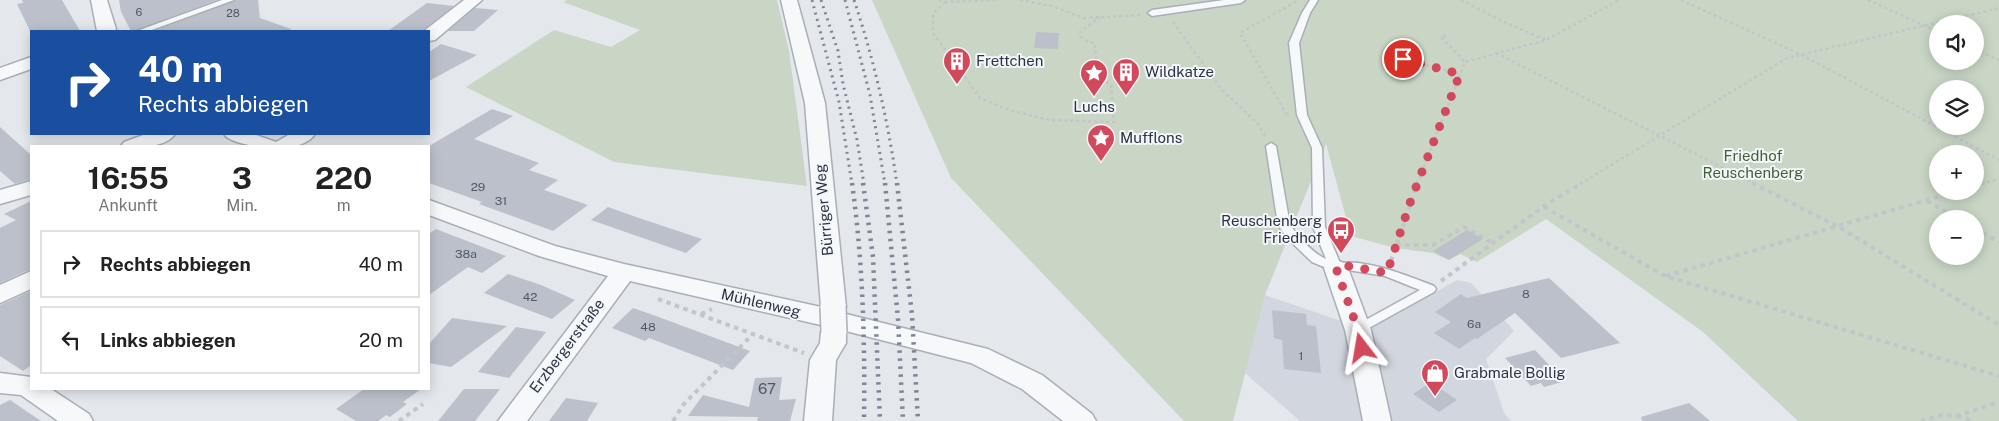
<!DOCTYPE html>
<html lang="de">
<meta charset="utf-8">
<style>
body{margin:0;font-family:"Public Sans",sans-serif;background:#f6f6f6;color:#222;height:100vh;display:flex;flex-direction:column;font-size:19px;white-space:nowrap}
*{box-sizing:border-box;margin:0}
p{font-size:16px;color:#767676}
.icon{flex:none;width:28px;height:28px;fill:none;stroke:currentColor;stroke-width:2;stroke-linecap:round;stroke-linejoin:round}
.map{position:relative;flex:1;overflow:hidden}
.drawer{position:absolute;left:30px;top:145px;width:400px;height:245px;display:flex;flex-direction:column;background:#fff;border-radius:0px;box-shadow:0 2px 12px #0003}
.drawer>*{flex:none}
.top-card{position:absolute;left:30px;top:30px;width:400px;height:105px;border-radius:0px;box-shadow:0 2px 12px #0003;background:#1a4fa0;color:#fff;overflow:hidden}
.controls{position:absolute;left:1929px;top:15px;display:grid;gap:10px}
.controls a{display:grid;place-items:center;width:55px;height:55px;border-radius:50%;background:#fff;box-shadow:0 2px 12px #0003;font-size:25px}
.pin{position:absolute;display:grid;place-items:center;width:42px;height:42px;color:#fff;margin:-21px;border:2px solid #fff;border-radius:50%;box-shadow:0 1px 5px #0007}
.me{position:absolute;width:55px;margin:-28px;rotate:346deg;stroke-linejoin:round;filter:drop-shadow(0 0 4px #0008)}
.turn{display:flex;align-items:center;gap:18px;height:105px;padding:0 25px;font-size:22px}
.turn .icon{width:65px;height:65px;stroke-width:2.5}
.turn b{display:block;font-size:35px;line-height:42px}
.eta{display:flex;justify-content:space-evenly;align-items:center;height:85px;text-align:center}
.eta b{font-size:30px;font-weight:700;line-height:35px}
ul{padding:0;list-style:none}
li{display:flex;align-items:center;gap:15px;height:68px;margin:0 10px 8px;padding:0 15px;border:2px solid #e0e0e0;border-radius:0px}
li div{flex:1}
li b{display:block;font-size:19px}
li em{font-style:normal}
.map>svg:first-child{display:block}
</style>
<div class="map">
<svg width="1999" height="421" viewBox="0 0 1999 421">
<rect width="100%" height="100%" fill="#e4e7ec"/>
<polygon fill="#d2d6de" points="1457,280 1471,283 1514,331 1486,359 1504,413 1511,421 1300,421 1245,373 1265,295 1368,330"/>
<g fill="#c9d6c5" fill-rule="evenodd">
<polygon points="568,0 777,0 789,51 807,186 614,162 466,87 554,30 611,47 640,30 563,2"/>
<path d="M872,0h1127v421h-201l-95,-89 -157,-113 -69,43 -17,-8 -11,6 -16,-7 -38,-5 -44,-12 -25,-92 -61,151 -32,126h-49l-233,-243zM1938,24h37v37h-37zM1938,89h37v37h-37zM1938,154h37v37h-37zM1938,219h37v37h-37z"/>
</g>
<g fill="#bbc0ca">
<polygon points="22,0 62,0 80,31 30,31 17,4 23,3"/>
<polygon points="119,0 217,0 135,31 131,31 121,12"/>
<polygon points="236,0 258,0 260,18 291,29 291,31 154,31"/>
<polygon points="427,3 454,6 422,31 388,31"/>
<polygon points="475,8 498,10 474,31 448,31"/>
<polygon points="1036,32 1059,33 1058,49 1034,48"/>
<polygon points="441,44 477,55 429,81 429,52"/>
<polygon points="492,109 513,116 474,139 539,163 529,170 558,180 544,190 588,205 553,231 479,204 482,202 429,183 429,146"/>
<polygon points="0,127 31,155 31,179 15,184 0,171"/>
<polygon points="31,201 31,269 0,283 0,228 16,220 4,214"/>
<polygon points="608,207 639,218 702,239 686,253 591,220"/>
<polygon points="436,229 467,241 506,256 482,273 468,267 429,295 429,234"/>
<polygon points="1467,230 1483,239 1449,260 1433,251"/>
<polygon points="508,274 541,285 575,300 552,319 484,293"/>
<polygon points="1549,278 1620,343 1561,358 1515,313 1477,339 1475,338 1459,349 1434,333 1451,322 1435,312 1461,294 1467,298"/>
<polygon points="31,291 31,365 23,371 0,356 0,305"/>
<polygon points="633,308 656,316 750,351 733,370 649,338 645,341 612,328"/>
<polygon points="1272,310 1306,314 1307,325 1316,326 1321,373 1284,369 1282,340 1274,338"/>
<polygon points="452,318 507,326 451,367 429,363 429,344"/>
<polygon points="516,327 546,332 509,378 478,372"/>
<polygon points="1535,350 1551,367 1548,368 1562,382 1544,387 1541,383 1531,386 1505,358"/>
<polygon points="782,377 779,400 796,399 790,421 757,421 758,417 688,416 703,395 749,407 755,378"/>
<polygon points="1431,382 1457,400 1439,412 1413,394"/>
<polygon points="364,389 421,389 403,402 407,404 390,417 386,415 378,421 356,421 336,409"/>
<polygon points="464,389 500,389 475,421 438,421"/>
<polygon points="566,398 598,403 587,421 549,421"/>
<polygon points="10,400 41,421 0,421 0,405"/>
<polygon points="1689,403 1710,421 1642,421 1641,417"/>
</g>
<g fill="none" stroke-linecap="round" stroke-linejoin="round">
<g stroke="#a9aeb7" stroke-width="3">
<g id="service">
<polygon points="222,0 234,0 149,31 137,31"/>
<polygon points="1224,0 1245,0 1241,3 1152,16 1148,13 1152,10"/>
<path d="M1310,0h8l-8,13 -11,30 8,72 15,33 3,79 15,36c28,-4 68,13 94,23l2,3 -2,3 -76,42 -5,-1 -1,-3 1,-3 67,-37 -35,-14 -37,-6 -12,2 -24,-10 -23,-22 -11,-15 -12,-79 5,-3 5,3 14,79c9,12 22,28 36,34l-13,-32 -1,-79 -15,-33 -8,-72 13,-30z"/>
</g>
</g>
<g stroke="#a9aeb7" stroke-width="3">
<g id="minor">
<polygon points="91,0 107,0 116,29 115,31 97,31"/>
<polygon points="464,0 482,0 435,40 429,41 429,31 424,31"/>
<polygon points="781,0 797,0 825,103 846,307 842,313 988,349 1042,375 1092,414 1096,421 1063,421 1022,389 971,363 846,331 846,343 836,360 832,421 804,421 810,360 820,343 821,332 825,326 630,281 527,421 498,421 608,276 539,256 429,215 429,200 555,246 624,264 821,307 805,103"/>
<polygon points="31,57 31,69 0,80 0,68"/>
<path d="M146,134h29c-10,15 -39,13 -54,12l3,-4z"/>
<path d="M224,134h29l23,8 14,-8h25c-3,5 -10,9 -16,11 -13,6 -67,2 -75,-11z"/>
<polygon points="31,181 31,195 0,204 0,190"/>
<polygon points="1336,260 1344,263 1348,268 1371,330 1391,421 1363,421 1345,330 1324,268 1328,263"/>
<polygon points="31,271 31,289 0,303 0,285"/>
<polygon points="0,373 31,377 31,389 51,389 89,414 93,421 58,421 21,395 0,393"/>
</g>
</g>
<g stroke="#c2c5cb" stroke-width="2.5" stroke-dasharray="3 3" stroke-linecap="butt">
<polyline points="939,0 945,2 998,0"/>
<polyline points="1020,0 1052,6 1084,18 1142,15"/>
<polyline points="1461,0 1502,21 1546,40"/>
<polyline points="1681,0 1800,54 1999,160"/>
<polyline points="1868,0 1938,32"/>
<polyline points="945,2 933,14 933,33 980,98 1009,110 1050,120 1114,122 1111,85 1097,76 1095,43 1088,42 1081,37 1080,32 1100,17"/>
<polyline points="1173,22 1221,89 1258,124 1266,137"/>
<polyline points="1446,35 1441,37 1465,62"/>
<polyline points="1975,49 1999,60"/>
<polyline points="1496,53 1755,184"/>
<polyline points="1403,59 1460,74"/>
<polyline points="1287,115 1240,33 1299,0"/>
<polyline points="1417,184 1465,62 1546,40 1619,0"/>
<polyline points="1580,184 1787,58 1999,8"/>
<polyline points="1981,184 1999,179"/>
</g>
<g stroke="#c2c5cb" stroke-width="4" stroke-dasharray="4.5 4.5" stroke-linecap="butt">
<polyline points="1752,183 1837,226 1999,325"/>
<polyline points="1975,186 1985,183"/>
<polyline points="1927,201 1958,219"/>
<polyline points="1544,207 1665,276 1999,376"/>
<polyline points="1975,228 1999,242"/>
<polyline points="1396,245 1433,245 1464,227 1493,243"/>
<polyline points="1391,261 1418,183"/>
<polyline points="1666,276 1958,191"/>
<polyline points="1441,281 1544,206 1582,183"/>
<polyline points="658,299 804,353"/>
<polyline points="701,314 712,309"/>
<polyline points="1957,416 1974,421"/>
<polyline points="399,421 423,404"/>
<polyline points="673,421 683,405 753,334"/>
<polyline points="1921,421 1942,415 1957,416 1999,402"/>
</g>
<use href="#service" fill="#f7f8fa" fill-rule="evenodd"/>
<use href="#minor" fill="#f7f8fa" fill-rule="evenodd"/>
<g stroke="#7d8696" stroke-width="3" stroke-dasharray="2 4.5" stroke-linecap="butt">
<polyline points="812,0 839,102 852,184"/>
<polyline points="821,0 838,51 843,84 857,140 864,184"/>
<polyline points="845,0 870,95 885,184"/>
<path d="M854,0c20,60 34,121 43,184"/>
</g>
<g stroke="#7d8696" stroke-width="4.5" stroke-dasharray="2.5 5.5" stroke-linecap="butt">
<path d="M852,183c11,79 13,158 12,238"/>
<polyline points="863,183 873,257 880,421"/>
<polyline points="885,183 898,319 903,421"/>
<polyline points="897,183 912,315 918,421"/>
</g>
<g stroke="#a9aeb7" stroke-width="28" stroke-linecap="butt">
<polyline id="minor-bridge" points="833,307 834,332"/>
</g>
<use href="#minor-bridge" stroke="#f7f8fa" stroke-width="25"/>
</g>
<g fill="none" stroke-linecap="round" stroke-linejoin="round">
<polyline stroke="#d1495b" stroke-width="9" stroke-dasharray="0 16.2" points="1362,348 1358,330 1336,268 1348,266 1387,273 1411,200 1460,74 1403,59"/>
</g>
<defs>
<g id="building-pin" transform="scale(1.4375)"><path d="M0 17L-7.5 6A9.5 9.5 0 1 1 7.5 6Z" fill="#d1495b" stroke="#f4f6f9"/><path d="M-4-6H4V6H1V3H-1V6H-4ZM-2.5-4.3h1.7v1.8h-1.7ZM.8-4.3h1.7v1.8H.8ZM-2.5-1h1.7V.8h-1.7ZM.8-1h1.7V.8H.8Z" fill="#fff"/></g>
<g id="sight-pin" transform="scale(1.4375)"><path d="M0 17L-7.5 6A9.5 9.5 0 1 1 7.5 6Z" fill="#d1495b" stroke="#f4f6f9"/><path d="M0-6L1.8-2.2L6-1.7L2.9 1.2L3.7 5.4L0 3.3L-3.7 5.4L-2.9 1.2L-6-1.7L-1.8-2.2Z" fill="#fff"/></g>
<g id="bus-pin" transform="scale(1.4375)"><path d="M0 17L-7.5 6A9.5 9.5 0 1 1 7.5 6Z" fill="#d1495b" stroke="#f4f6f9"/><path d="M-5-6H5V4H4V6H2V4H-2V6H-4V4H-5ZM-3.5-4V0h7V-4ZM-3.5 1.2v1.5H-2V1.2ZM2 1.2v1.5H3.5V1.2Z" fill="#fff"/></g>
<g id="shop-pin" transform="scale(1.4375)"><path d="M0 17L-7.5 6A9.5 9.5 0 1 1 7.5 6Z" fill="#d1495b" stroke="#f4f6f9"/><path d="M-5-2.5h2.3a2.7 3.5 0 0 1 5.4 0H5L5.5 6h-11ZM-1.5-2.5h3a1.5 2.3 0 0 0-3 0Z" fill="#fff"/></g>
</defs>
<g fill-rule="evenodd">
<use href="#building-pin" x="957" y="61"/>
<use href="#building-pin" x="1126" y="72"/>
<use href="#sight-pin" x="1094" y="73"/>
<use href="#sight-pin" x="1101" y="138"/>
<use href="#bus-pin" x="1341" y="230"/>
<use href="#shop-pin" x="1435" y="373"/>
</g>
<g text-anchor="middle" stroke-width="4" stroke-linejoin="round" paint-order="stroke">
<g font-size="11" fill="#4f5766">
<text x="139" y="16">6</text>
<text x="233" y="17">28</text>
</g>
<g font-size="12" fill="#4f5766">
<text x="478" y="191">29</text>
<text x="501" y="205">31</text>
<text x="466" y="258">38a</text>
<text x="1526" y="298">8</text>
<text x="530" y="301">42</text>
<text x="1474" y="328">6a</text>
<text x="648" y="331">48</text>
<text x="1301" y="360">1</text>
</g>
<g font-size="15" fill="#2b3445" stroke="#f4f6f9" text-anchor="start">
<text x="976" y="66">Frettchen</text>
<text x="1145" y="77">Wildkatze</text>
<text x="1094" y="112" text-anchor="middle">Luchs</text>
<text x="1120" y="143">Mufflons</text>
<text x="1322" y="226" text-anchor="end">Reuschenberg<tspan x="1322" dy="17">Friedhof</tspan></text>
<text x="1454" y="378">Grabmale Bollig</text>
</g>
<g font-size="15" fill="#3f6138" stroke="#f4f6f9">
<text x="1753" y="161">Friedhof<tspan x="1753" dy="17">Reuschenberg</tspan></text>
</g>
<g font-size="15" fill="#2b3445" stroke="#f4f6f9">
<text transform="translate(824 210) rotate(-95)" y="5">Bürriger Weg</text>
<text transform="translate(761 303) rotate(13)" y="5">Mühlenweg</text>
<text transform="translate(567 346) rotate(-53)" y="5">Erzbergerstraße</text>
</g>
<g font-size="15" fill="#4f5766">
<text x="767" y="394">67</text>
</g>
</g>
</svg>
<div class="controls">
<a><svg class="icon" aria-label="sound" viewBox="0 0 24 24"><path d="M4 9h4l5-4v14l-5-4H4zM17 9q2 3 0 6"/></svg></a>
<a><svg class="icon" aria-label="layers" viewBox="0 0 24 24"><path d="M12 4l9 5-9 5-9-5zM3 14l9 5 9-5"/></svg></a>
<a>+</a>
<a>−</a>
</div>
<div class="pin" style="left:1403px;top:59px;background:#d93025"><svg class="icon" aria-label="arrive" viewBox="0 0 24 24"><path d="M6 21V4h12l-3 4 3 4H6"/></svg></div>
<svg class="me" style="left:1362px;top:348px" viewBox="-20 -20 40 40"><path d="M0-17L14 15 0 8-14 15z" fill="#d1495b" stroke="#fff" stroke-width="4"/></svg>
<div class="top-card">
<div class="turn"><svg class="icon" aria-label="right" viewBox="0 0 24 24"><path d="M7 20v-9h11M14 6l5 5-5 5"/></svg><div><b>40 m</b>Rechts abbiegen</div></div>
</div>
<section class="drawer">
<div class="eta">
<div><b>16:55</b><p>Ankunft</p></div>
<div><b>3</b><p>Min.</p></div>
<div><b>220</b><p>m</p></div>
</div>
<ul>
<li><svg class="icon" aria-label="right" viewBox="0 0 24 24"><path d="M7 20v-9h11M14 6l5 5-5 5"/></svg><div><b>Rechts abbiegen</b></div><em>40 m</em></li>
<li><svg class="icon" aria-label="left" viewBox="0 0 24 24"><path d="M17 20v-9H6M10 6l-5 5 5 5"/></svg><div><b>Links abbiegen</b></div><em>20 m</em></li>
</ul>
</section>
</div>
